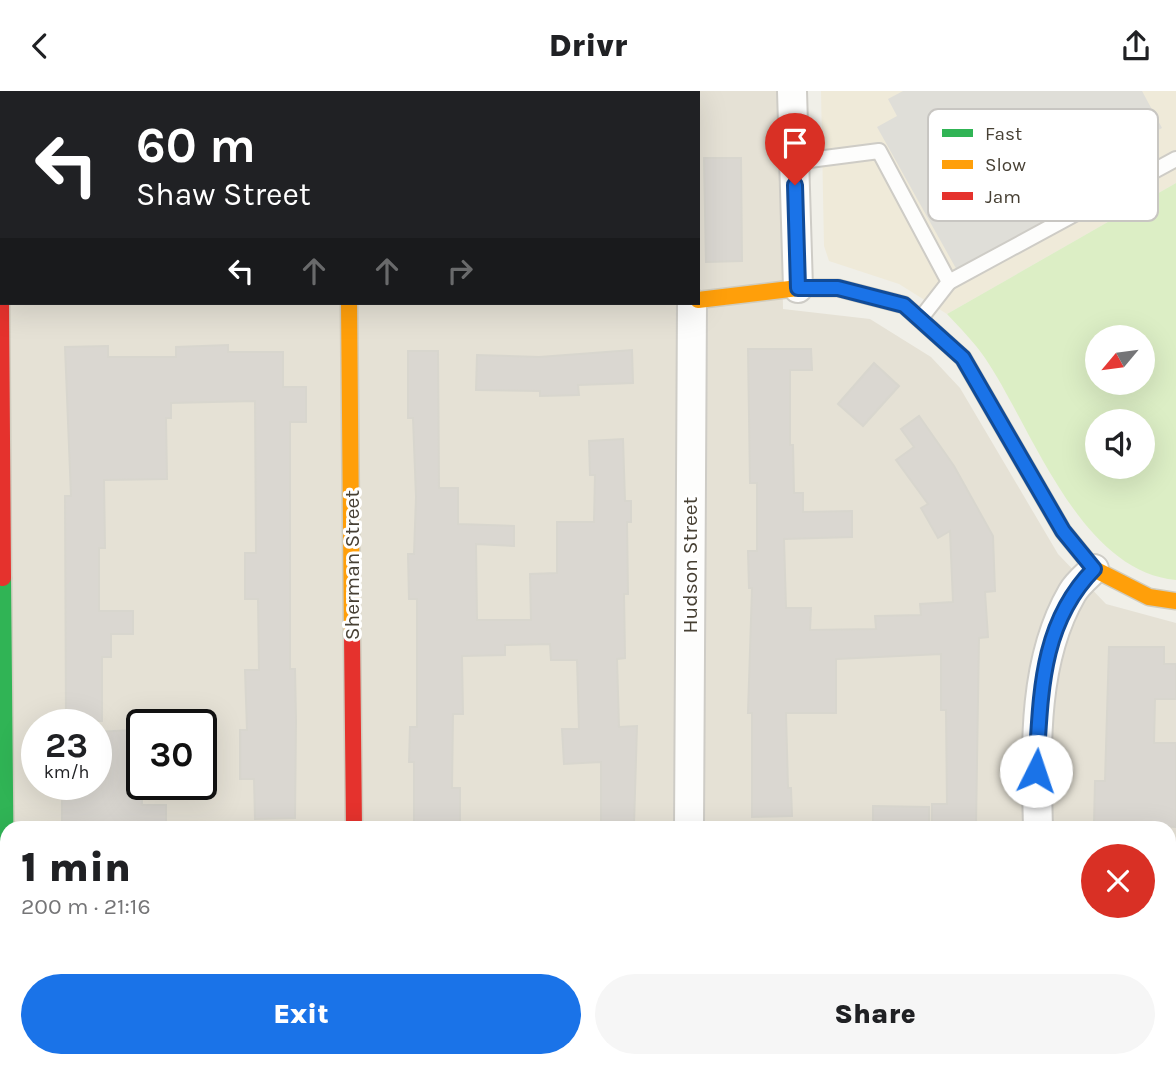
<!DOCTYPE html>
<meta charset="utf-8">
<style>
body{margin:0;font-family:Karla,sans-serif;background:#f6f6f6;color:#202124;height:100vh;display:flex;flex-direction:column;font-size:26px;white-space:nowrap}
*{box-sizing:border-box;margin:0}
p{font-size:23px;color:#757577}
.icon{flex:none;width:38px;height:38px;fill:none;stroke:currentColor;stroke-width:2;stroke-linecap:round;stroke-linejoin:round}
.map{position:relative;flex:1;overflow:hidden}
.panel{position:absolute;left:0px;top:730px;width:1176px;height:247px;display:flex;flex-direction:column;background:#fff;border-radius:21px 21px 0 0;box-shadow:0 7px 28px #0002}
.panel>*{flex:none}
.banner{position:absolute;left:0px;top:0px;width:700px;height:214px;box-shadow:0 7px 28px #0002;background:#202124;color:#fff;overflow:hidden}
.needle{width:46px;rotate:241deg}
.tools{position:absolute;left:1085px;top:234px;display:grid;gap:14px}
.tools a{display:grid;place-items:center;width:70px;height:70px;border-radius:50%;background:#fff;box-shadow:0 7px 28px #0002;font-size:35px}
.speed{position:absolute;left:21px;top:618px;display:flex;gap:14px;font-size:35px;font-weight:700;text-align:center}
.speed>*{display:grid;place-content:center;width:91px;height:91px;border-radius:50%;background:#fff;box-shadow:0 7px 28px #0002;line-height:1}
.speed small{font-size:18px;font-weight:400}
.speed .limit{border:4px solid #111;border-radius:10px;background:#fff;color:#111}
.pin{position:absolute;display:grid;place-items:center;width:60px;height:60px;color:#fff;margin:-72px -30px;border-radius:50% 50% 50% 0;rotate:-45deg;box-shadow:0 0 7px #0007}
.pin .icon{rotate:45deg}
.me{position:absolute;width:77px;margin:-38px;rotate:4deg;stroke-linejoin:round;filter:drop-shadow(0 0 5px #0008)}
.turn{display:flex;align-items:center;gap:24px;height:147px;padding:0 21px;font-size:32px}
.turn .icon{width:91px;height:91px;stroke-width:2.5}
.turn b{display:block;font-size:49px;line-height:60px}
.lanes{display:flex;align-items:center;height:66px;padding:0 21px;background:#0003;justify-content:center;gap:35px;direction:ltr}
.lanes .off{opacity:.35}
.round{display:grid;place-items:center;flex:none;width:74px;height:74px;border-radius:37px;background:#f6f6f6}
.overview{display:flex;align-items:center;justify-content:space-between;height:119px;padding:0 21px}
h1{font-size:42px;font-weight:800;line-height:52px}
.primary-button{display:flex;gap:14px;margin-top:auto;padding:14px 21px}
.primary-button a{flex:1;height:80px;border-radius:42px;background:#1a73e8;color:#fff;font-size:28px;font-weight:800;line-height:80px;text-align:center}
.primary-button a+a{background:#f6f6f6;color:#202124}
header{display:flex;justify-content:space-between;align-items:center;height:91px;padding:0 21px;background:#fff;font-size:32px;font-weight:800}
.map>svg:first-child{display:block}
</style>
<header><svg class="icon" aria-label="back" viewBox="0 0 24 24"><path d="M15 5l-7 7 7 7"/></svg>Drivr<svg class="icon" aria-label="share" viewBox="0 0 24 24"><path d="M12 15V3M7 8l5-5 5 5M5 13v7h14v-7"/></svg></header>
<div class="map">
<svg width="1176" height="976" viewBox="0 0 1176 976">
<rect width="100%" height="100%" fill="#f0efe8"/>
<path fill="#e5e1d5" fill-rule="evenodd" d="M0,0h780l3,218 87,10 61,38 29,31 98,166 48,50 70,19v444h-1176zM2,2h696v210h-696zM37,634h59v59h-59zM142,634h59v59h-59zM7,737h1162v233h-1162z"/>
<polygon fill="#efead9" points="821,0 1176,0 1176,92 947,223 899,193 829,170 824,155"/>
<path fill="#dceec5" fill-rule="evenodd" d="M1176,92v397c-97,-9 -143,-151 -191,-222 -11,-16 -25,-30 -38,-44zM1097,247h46v45h-46zM1097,331h46v45h-46z"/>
<polygon fill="#dfded8" points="903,0 1142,0 1162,37 1145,46 1159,70 958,181 877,36 897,25 888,8"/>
<g fill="#dad7d1" stroke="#d8d6ce" stroke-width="2">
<polygon points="704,67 741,67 742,170 706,171"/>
<polygon points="228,254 228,261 283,261 283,296 306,296 306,331 290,331 290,578 295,578 296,629 295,727 255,728 254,688 240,688 240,639 247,639 245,579 259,579 258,508 245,508 245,462 256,462 255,310 171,312 171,327 166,327 167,388 104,389 105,457 99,457 99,520 133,520 133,543 111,543 111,566 102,566 102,630 66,630 65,405 71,405 65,256 108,255 108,266 176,266 176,256"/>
<polygon points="748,258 811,258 812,279 790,279 790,354 793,354 794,402 803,402 803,421 852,420 852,446 784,448 786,517 811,517 810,539 876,538 875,525 921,524 920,513 953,511 950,440 938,447 921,417 928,413 896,369 914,356 901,338 919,325 954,375 993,445 995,500 985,501 988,546 979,547 976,734 932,734 932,713 947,713 946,619 941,619 941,563 836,568 836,622 786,622 788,697 791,697 792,725 752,726 752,622 748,622 752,497 749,497 748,460 757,460 757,392 750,392"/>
<polygon points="632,259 633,292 578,294 579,304 540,305 540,300 476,299 477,264 539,266"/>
<polygon points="408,260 438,260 439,397 458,397 458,433 514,435 514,455 476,453 477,529 531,529 530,483 557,482 557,431 594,431 595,384 590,384 589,350 623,348 625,410 631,410 631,431 627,431 628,503 624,503 625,567 617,568 619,636 637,635 634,734 601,734 601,671 564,673 562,638 579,638 577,569 551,569 550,553 505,554 505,564 462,565 463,623 453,623 452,697 460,697 460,737 414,737 414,671 409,671 410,636 417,636 417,508 409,508 408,463 414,463 416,406 413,327 408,327"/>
<polygon points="874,272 899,295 863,335 838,313"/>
<polygon points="1109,556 1164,556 1164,573 1176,573 1176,608 1155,608 1154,652 1176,652 1176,736 1094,733 1095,690 1105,690"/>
<polygon points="134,639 135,673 142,673 142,714 166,714 166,737 62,737 62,696 96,696 96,641"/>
<polygon points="873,715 929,716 929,737 873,737"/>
</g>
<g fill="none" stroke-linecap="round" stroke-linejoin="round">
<g stroke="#ceccc6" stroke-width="18">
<g id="lane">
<polyline points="794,71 879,60 949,191 921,227"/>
<polyline points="949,191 1176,68"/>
</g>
</g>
<g stroke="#ceccc6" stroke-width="32">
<g id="street">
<polyline points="792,0 798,197"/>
<polyline points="689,737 692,212"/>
<path d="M1038,737c-2,-78 -6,-166 34,-235 5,-9 15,-17 22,-24"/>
<polyline points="8,970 8,976"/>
<polyline points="356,970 356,976"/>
<polyline points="692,970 693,976"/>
<polyline points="1046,970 1046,976"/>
</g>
</g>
<g stroke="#d0ccbe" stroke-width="19">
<polyline id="fast" points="3,487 7,912"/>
</g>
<g stroke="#d0ccbe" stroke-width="19">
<g id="slow">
<polyline points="698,209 798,197 838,197 904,214 963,267 1063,440 1094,478 1149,506 1176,510"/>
<polyline points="349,212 352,544"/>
</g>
</g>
<g stroke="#d0ccbe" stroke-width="19">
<g id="jam">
<polyline points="1,208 3,487"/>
<polyline points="352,544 354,737"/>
</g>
</g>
<use href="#lane" stroke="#fdfdfc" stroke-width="14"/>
<use href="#street" stroke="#fdfdfc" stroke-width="28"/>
<use href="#fast" stroke="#30b455" stroke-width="16"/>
<use href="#slow" stroke="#ff9f0a" stroke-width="16"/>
<use href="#jam" stroke="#e5322d" stroke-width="16"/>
</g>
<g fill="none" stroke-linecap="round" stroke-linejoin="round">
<g stroke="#114b97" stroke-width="18">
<path id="route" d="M795,94l3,103h40l66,17 59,53 100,173 31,38c-55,56 -53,128 -58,202"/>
</g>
<use href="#route" stroke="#1a73e8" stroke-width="12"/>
</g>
<g text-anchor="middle" stroke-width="6" stroke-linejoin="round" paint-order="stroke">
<g font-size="21" fill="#474034" stroke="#fff">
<text transform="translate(352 474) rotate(-90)" y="7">Sherman Street</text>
<text transform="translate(690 474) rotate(-90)" y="7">Hudson Street</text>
</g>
</g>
<rect x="928" y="18" width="230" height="112" rx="10" fill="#fff" stroke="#c8c6c2" stroke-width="2"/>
<rect x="942" y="38" width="31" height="8" fill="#30b455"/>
<rect x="942" y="69" width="31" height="9" fill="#ff9f0a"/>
<rect x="942" y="101" width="31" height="8" fill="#e5322d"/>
<g font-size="19" fill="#474034">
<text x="985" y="49">Fast</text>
<text x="985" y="80">Slow</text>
<text x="985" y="112">Jam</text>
</g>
</svg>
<div class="tools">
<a><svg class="needle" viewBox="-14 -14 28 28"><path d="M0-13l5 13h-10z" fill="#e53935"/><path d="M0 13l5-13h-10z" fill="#757577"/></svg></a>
<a><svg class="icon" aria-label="sound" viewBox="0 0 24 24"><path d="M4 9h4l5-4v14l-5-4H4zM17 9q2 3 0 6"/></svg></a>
</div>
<div class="speed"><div>23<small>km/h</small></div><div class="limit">30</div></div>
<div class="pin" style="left:795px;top:94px;background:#d93025"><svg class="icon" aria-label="arrive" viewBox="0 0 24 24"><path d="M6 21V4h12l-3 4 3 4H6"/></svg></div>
<svg class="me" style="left:1036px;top:680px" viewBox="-20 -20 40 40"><circle r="19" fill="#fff"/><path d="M0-13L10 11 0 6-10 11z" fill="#1a73e8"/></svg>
<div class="banner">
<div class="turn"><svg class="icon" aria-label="left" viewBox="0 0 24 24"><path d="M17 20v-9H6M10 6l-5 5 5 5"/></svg><div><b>60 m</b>Shaw Street</div></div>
<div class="lanes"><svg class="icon" aria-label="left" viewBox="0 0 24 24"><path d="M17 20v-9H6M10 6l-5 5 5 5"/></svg><svg class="icon off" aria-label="ahead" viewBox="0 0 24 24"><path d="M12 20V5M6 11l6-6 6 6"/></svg><svg class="icon off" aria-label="ahead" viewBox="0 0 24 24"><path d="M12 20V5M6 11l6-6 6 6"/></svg><svg class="icon off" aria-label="right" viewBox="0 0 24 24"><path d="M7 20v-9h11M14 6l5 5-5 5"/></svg></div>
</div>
<section class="panel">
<div class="overview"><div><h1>1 min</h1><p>200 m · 21:16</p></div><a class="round" style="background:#d93025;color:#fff"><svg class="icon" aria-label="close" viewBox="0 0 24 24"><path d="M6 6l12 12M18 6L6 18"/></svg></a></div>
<div class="primary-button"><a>Exit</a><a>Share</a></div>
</section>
</div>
